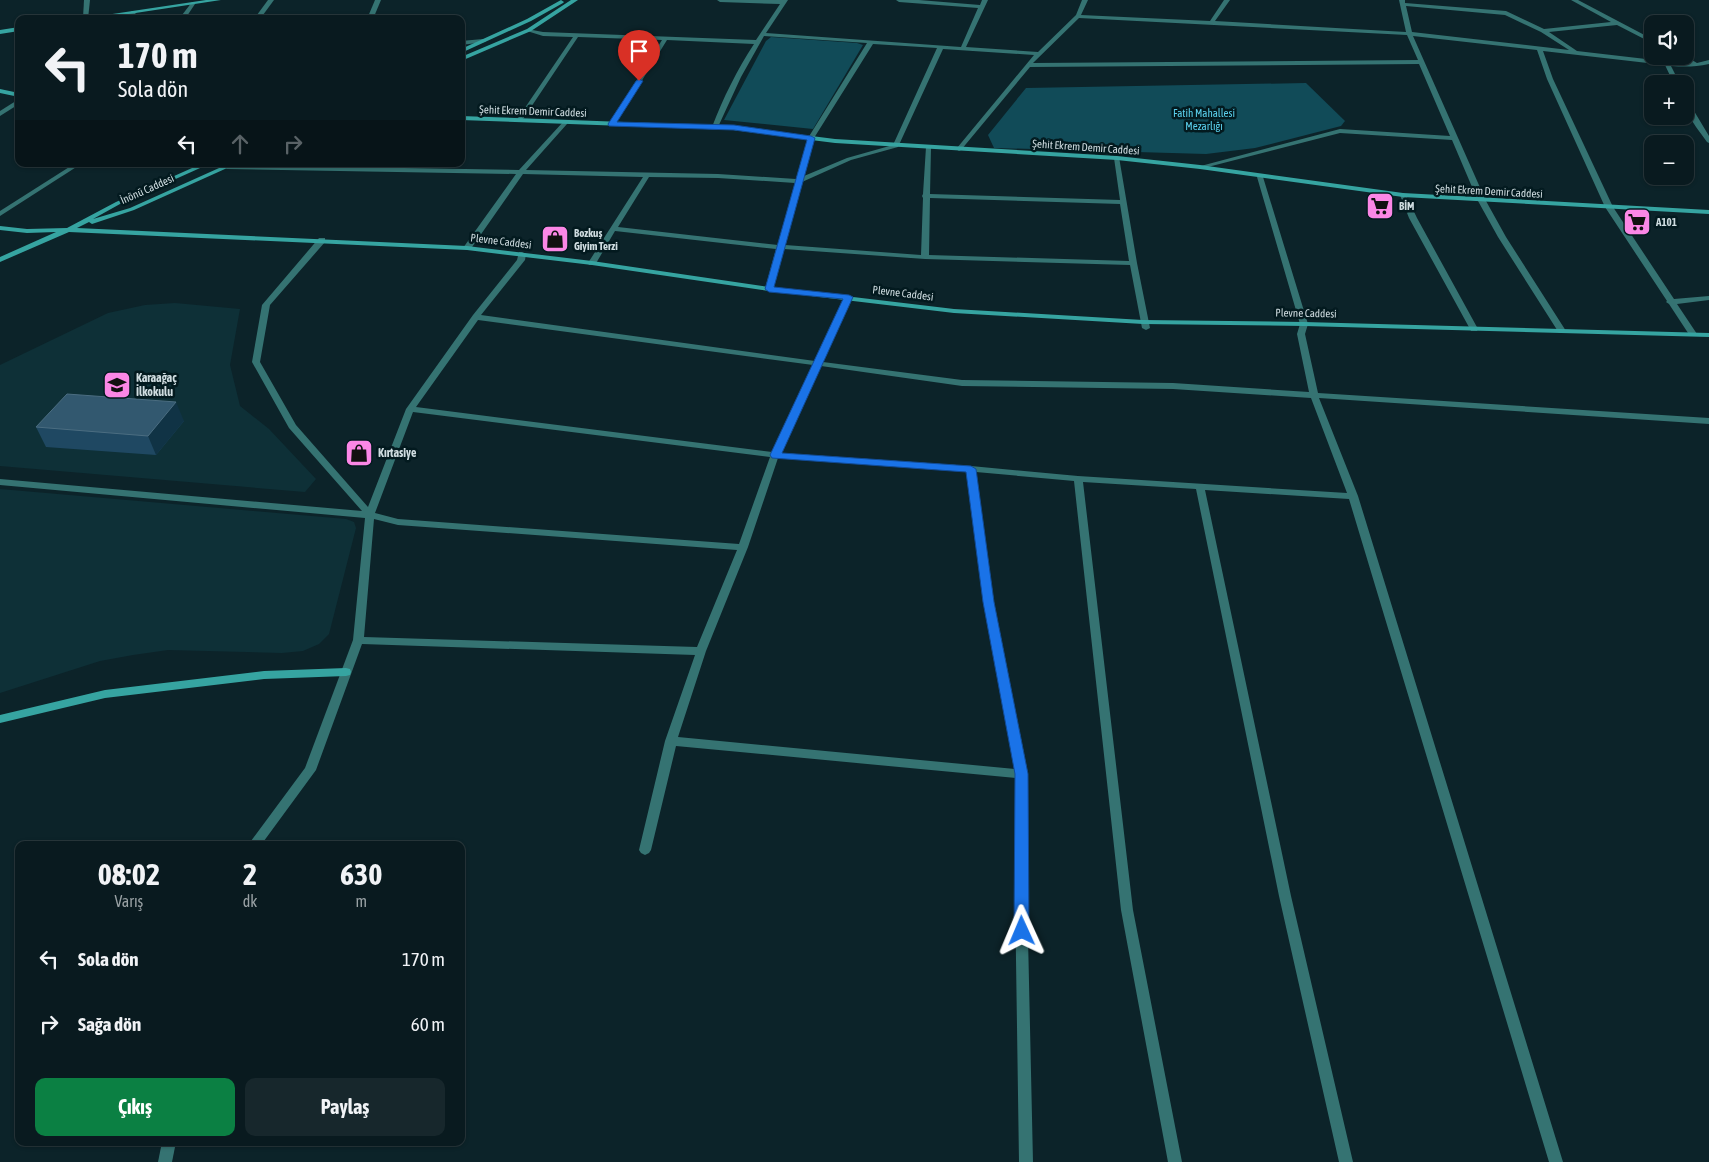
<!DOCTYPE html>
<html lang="tr">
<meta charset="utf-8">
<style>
body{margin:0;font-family:"Asap Condensed",sans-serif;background:#17272c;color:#f1f3f6;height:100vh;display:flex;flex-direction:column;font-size:19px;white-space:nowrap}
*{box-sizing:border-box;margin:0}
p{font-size:16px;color:#99a1a4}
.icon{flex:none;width:28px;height:28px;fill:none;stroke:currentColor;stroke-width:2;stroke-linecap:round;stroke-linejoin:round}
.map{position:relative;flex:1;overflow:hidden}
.details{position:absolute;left:15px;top:841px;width:450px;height:305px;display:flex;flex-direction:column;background:#091a1f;border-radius:10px;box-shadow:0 1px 4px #0004,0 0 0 1px #29383d}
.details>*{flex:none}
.banner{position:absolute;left:15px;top:15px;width:450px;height:152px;border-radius:10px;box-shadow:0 1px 4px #0004,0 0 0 1px #29383d;background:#091a1f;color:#f1f3f6;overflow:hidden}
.buttons{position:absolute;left:1644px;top:15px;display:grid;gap:10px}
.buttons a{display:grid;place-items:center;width:50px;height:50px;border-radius:10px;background:#091a1f;box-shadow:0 1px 4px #0004,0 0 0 1px #29383d;font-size:25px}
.pin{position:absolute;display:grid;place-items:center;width:42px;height:42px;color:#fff;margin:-51px -21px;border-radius:50% 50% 50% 0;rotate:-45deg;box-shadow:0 0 5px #0007}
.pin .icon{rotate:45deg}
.me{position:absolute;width:55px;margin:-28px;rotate:359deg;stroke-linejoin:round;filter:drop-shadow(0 0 4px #0008)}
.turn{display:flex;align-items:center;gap:18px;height:105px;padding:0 20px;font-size:22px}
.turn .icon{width:65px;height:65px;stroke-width:2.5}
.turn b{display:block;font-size:35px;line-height:42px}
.lanes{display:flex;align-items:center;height:48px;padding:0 20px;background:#0003;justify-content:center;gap:25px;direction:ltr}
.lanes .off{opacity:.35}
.eta{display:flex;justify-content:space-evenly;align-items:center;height:85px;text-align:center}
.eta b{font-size:30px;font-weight:700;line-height:35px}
.action{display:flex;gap:10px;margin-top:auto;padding:10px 20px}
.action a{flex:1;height:58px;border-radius:10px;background:#0b8043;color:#fff;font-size:20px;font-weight:700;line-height:58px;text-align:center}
.action a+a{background:#17272c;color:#f1f3f6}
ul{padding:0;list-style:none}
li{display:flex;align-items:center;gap:15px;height:65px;padding:0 20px}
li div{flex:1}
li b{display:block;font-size:19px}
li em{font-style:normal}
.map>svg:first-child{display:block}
</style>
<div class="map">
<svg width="1709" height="1162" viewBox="0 0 1709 1162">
<rect width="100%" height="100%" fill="#0c2329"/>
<g fill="#0e3037">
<polygon points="175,303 240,309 230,365 240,406 269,429 316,479 305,492 0,466 0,365 108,313 145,305"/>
<polygon points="0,489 346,519 354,522 356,528 329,634 319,644 303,651 282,653 168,650 133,655 100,661 0,693"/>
</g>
<g fill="#114b58">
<polygon points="771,37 857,43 863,45 813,129 724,120 766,41"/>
<polygon points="1306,83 1345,121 1341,126 1255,148 1206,154 994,148 988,135 1026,88"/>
</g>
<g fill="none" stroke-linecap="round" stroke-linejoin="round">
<g fill="#357372" fill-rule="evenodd">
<polygon points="84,0 90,0 88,19 83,18"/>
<polygon points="268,0 274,0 260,19 254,19"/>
<polygon points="375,0 381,0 373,19 367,19"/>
<path d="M717,0h71l-22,33 195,14 17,-39 -79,-6 -3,-2h23l61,5 2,-5h6l-22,47 72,5 38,-37 6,-15h6l-7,15 129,6 14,-21h6l-15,21 191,11 -7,-32h6v3l101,8 38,18 67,-7 -40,-22h7l74,39v4l-35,-18 -68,7 28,19 112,13h2l-13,-8h7l12,7 12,-3v4c-14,3 -24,3 -38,2l9,18h-6l-9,-19 -122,-14 10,28 60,128 61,92 35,-3v4l-32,4 20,30 -1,2h-6l-21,-32 -3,-2 1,-1 -62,-94 -58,-128 -10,-29 -124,-14 73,165 20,36 60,94 -1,2h-6l-61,-96 -20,-36 -26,-61 -112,-7 -140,36 -3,-2 143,-38 110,7 -31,-72 -389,3 -69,83 -2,1 -3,-2 1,-1 77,-93 -91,-6 -45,98 -47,13 -49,22 -17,63 136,10 2,-57 -1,-2 1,-2 3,-47 5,1 -1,46 190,6 -6,-42 5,-1 18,106 13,65 -4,2 -4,-2 -12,-63 -205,-6 -141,-10 -11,40 -4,2 -4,-2 11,-40 -161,-18 -20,34h-6l-1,-2 55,-86 -120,-3 -53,76h-3l-4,-2 53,-74 -289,-5 -3,-2 3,-2 292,5 44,-48h4v2l-41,46 192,4 78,5 12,-41 59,-95 -103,-7 -23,41 -23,50 -3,2 -3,-2c11,-29 25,-57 42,-83l-87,-4 -52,84 -3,2 -3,-2 53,-84 -84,-3 -57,85 -5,-1 57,-84 -30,-1 -16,-5v-2l16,3 213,8 24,-36 -60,-2zM1406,6l99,9 36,17 28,18 -157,-18zM1079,18l328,17 11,25 -385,3zM873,44l64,4 -44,97 -46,13 -43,18 10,-38zM649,177l69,1 77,5 -17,62 -160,-18zM930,198l190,6 9,57 -200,-6z"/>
<polygon points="192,2 195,4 185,19 179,19"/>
<polygon points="132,11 137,12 130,19 123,19"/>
<polygon points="483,39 486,41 485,42 461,45 461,41"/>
<polygon points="19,99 19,104 0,116 0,111"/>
<path d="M1685,99l3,2 21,35v7l-2,-1c-9,-13 -22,-27 -22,-43z"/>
<polygon points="74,164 81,164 0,216 0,211"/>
<path d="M1260,175l3,2 45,147 -3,10 13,59 391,25v6l-390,-26 39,98 205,666h-14l-200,-663 -144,-9 86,406 62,266h-14l-60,-266 -83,-407 -113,-7 50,428 49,252h-14l-47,-252 -47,-429 -98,-9 18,130 34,172 -1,118 6,270h-14l-4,-270 1,-114 -340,-32 -25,104 -2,3 -4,2 -4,-2 -2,-3 26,-109 30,-86 -333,-11 -46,126 -55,75h-13l57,-77 48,-128 12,-122 -365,-33v-6l362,32 -73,-83 -37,-66 10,-57 57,-67h6v4l-55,63 -10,57 36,63 72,82 38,-98 67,-94 44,-55 2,-8h3l4,2 -1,6 -44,55 334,46 30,-64 4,-2 4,2 -30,65 139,18 211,3 136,9 -12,-58 3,-10 -43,-147zM478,320l335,45 -41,87 -356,-45zM821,366l141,20 211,3 138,9 36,95 -269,-17 -107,-10 -190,-13zM413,412l357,45 -31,87 -341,-25 -23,-6zM778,458l189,13 17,131 31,167 -337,-32 28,-86 42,-104zM374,519l24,6 339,25 -40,97 -333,-10z"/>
<polygon points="1403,193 1406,195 1417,218 1478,329 1477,331 1471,331 1470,329 1409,218 1400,195"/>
<polygon points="162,1142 176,1142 172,1162 158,1162"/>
</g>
<g fill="#36a4a1" fill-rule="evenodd">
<polygon points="206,0 221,0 96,19 79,19"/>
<polygon points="561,0 564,2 563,3 531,21 461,53 461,49 527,19"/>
<polygon points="571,0 578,0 531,31 461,61 461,57 527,29"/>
<polygon points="19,27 19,31 0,34 0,30"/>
<polygon points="0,89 19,93 19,97 0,93"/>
<polygon points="461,116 733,126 835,139 1117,156 1200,165 1403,193 1709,210 1709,214 1403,197 1200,169 1117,160 835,143 733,130 461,120"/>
<polygon points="201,164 209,164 120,204 93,219 130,208 228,164 236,164 134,210 92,224 89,222 77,228 467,246 592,261 769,287 954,309 1143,320 1304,322 1709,333 1709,337 1304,326 1143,324 954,313 769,291 592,265 467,250 69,232 0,262 0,257 56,232 27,233 0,230 0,226 27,229 67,228 116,202"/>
<polygon points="346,668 350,669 351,672 350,675 346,676 264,679 105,698 0,723 0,715 105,690 264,671"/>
</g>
</g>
<polygon fill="#1f4862" points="184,421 156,455 46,447 36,427"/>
<polygon fill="#103345" points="176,402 184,421 156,455 148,436"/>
<polygon fill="#32586f" stroke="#4b6d81" points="67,394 176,402 148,436 36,427"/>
<polygon fill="#1a73e8" stroke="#114b97" points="639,79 643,81 617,122 734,125 811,136 815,138 774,287 849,295 853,297 782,453 971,466 976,469 994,602 1028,774 1029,931 1027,935 1022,937 1017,935 1014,931 1015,774 983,602 966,472 772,458 770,455 843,299 769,292 765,289 807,140 734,130 609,126 608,124 636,81"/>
<defs>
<g id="supermarket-square" transform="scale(1.4375)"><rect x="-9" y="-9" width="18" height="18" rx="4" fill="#fb87e6" stroke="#031a1f"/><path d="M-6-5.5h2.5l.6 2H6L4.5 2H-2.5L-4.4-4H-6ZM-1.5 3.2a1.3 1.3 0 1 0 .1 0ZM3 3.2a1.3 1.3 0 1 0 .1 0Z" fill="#111"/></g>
<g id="shop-square" transform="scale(1.4375)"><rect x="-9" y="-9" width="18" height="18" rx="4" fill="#fb87e6" stroke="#031a1f"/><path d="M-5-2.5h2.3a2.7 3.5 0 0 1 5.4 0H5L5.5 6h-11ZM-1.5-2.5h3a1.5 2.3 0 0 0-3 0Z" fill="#111"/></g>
<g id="school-square" transform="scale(1.4375)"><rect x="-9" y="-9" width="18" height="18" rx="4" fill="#fb87e6" stroke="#031a1f"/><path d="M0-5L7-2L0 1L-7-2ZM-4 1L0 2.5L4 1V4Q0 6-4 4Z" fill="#111"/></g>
</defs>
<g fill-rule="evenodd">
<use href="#supermarket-square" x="1380" y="206"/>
<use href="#supermarket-square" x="1637" y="222"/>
<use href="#shop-square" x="555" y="239"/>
<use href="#school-square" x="117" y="385"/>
<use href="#shop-square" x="359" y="453"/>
</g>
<g text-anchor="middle" stroke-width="5" stroke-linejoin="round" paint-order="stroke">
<g font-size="11" fill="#cfdce0" stroke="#031a1f">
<text transform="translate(533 111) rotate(2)" y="4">Şehit Ekrem Demir Caddesi</text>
<text transform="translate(1086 147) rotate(4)" y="4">Şehit Ekrem Demir Caddesi</text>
<text transform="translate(147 189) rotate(-24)" y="4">İnönü Caddesi</text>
<text transform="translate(1489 191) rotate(3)" y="4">Şehit Ekrem Demir Caddesi</text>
<text transform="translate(501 241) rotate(7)" y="4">Plevne Caddesi</text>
<text transform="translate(903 293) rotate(7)" y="4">Plevne Caddesi</text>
<text transform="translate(1306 313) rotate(1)" y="4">Plevne Caddesi</text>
</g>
<g font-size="11" fill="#5bd1ee" stroke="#031a1f">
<text x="1204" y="117">Fatih Mahallesi<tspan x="1204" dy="13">Mezarlığı</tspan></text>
</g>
<g font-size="11" font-weight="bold" fill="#cfdce0" stroke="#031a1f" text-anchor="start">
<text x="1399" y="210">BİM</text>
<text x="1656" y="226">A101</text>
<text x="574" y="237">Bozkuş<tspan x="574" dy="13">Giyim Terzi</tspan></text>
</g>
<g font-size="12" font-weight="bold" fill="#cfdce0" stroke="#031a1f" text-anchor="start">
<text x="136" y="382">Karaağaç<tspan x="136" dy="14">İlkokulu</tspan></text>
<text x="378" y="457">Kırtasiye</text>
</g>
</g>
</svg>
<div class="buttons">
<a><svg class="icon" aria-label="sound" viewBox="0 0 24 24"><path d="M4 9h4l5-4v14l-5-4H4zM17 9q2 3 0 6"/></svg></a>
<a>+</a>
<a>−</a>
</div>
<div class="pin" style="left:639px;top:81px;background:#d93025"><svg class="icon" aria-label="arrive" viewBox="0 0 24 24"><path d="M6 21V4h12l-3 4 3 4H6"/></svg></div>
<svg class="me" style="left:1022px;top:931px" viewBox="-20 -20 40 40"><path d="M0-17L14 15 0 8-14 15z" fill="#1a73e8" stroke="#fff" stroke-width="4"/></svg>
<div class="banner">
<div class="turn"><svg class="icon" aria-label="left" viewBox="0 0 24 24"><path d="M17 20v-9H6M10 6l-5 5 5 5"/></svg><div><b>170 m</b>Sola dön</div></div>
<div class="lanes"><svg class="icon" aria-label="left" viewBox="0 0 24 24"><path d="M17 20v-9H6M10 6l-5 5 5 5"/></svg><svg class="icon off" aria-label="ahead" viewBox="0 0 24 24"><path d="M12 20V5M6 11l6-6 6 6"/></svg><svg class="icon off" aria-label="right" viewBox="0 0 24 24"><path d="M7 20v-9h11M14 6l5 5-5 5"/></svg></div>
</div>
<section class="details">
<div class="eta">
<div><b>08:02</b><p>Varış</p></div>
<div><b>2</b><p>dk</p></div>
<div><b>630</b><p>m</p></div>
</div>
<ul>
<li><svg class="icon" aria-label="left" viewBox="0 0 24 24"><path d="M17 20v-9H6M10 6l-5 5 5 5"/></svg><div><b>Sola dön</b></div><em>170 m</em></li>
<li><svg class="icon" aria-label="right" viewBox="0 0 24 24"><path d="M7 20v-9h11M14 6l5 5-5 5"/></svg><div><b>Sağa dön</b></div><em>60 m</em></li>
</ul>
<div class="action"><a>Çıkış</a><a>Paylaş</a></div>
</section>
</div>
